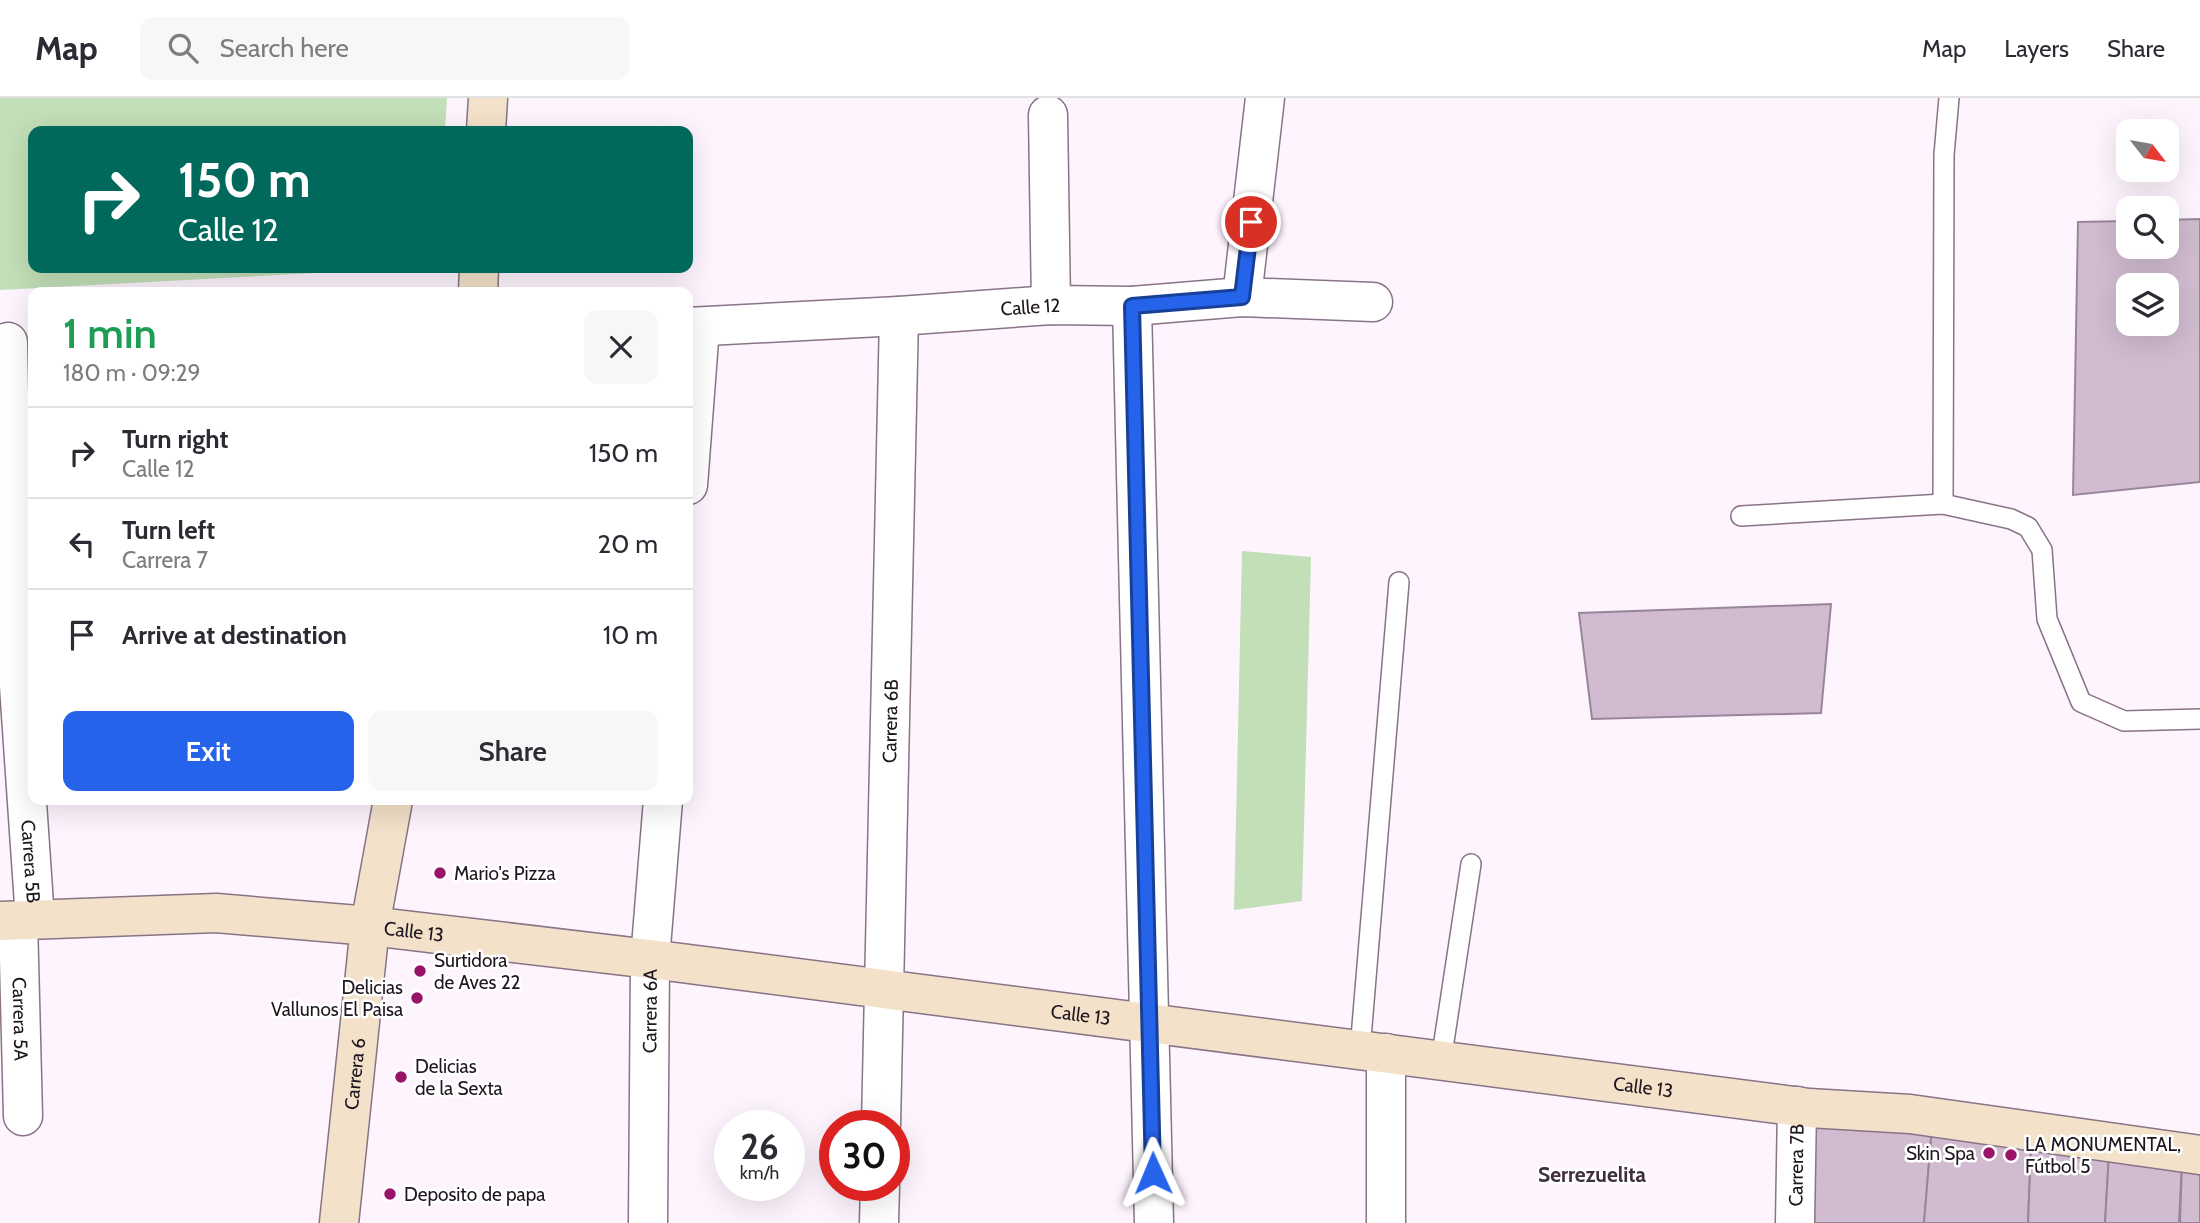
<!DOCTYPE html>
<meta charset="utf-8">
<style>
body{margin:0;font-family:Cabin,sans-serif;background:#f7f7f7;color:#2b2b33;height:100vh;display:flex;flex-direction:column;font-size:26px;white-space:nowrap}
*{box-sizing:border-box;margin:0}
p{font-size:23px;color:#7c7c81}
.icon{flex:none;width:38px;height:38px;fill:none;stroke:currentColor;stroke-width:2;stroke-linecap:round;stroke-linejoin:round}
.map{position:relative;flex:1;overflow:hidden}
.drawer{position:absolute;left:28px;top:189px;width:665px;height:518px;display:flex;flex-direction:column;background:#fff;border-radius:14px;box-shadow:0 7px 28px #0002}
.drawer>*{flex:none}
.guide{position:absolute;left:28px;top:28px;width:665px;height:147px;border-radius:14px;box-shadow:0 7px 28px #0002;background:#00695c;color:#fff;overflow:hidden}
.needle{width:46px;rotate:121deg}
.tools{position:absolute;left:2116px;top:21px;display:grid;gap:14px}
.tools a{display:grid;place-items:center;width:63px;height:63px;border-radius:14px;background:#fff;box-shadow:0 7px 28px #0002;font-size:35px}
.speed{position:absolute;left:714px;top:1012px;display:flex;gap:14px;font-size:35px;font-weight:700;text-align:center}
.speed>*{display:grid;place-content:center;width:91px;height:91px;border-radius:50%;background:#fff;box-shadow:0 7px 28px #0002;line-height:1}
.speed small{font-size:18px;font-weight:400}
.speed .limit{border:10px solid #d22;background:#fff;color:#111}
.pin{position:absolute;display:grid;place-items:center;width:60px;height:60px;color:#fff;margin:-30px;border:4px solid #fff;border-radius:50%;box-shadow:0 2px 7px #0007}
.me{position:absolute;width:77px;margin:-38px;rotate:359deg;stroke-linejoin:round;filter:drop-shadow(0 0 5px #0008)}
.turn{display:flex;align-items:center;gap:24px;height:147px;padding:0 35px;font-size:32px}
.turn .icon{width:91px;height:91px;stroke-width:2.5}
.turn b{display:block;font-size:49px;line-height:60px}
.round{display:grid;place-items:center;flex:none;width:74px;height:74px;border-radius:14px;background:#f7f7f7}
.overview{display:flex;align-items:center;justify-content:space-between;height:119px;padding:0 35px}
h1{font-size:42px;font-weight:600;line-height:52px;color:#1e9e55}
.primary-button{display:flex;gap:14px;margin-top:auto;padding:14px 35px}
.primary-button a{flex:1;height:80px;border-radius:14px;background:#2563eb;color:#fff;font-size:28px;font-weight:600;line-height:80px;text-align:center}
.primary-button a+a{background:#f7f7f7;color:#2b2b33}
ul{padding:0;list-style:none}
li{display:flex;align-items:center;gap:21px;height:91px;padding:0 35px;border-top:2px solid #e1e1e2}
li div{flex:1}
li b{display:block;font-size:26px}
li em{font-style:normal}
header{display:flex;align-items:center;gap:42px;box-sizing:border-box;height:98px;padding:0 35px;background:#fff;border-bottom:2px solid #e1e1e2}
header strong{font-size:33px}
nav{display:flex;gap:38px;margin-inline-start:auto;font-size:24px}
.search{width:490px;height:63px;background:#f7f7f7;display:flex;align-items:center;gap:18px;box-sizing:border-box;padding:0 24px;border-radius:14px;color:#7c7c81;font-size:26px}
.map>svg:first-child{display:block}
</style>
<header>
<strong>Map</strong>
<div class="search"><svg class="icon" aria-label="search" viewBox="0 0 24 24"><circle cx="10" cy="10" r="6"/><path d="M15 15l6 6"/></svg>Search here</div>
<nav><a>Map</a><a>Layers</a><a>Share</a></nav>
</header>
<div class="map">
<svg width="2200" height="1125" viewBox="0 0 2200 1125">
<rect width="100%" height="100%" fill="#fef4fe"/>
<g fill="#c2dfb8">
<polygon points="0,0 447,0 445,33 33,33 33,170 406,170 0,192"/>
<polygon points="1242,453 1311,459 1302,803 1234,812"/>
</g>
<g fill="#d0bbd1" stroke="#99859a" stroke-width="2" fill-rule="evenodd">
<path d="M2200,121v263l-127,13 5,-273 50,-1v26h38v-27zM2128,187h38v39h-38z"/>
<polygon points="1831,506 1821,615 1592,621 1579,515"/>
<polygon points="1815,1017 1932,1029 1924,1125 1808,1125"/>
<polygon points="1932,1029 2031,1050 2028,1125 1924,1125"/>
<polygon points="2031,1050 2109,1055 2105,1125 2028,1125"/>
<polygon points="2109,1055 2182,1063 2179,1125 2105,1125"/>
<polygon points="2182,1063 2200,1067 2200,1125 2180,1125"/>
</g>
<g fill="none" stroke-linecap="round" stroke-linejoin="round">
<g stroke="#887387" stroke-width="22">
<g id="lane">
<polyline points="1943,406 1944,57 1949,0"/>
<polyline points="1741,418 1943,406 2011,421 2028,429 2042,452 2047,521 2081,604 2124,623 2200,621"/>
<polyline points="1360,952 1399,484"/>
<polyline points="1441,963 1471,766"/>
</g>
</g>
<g stroke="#887387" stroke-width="41">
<g id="street">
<polyline points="1048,17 1051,207"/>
<polyline points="1242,199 1265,0"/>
<polyline points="1132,208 1154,1125"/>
<path id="s1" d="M688,229l211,-11 152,-11 81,1 110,-9 131,5"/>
<path id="s2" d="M8,244l5,256 22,321"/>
<polyline points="688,387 700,229"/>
<path id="s3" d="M18,823l5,195"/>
<path id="s4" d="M881,1027l18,-809"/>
<path id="s5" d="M648,1125l2,-264 13,-159"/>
<polyline points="879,1125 880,1087"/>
<polyline points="1386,1125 1386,955"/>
<path id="s6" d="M1795,1125l2,-117"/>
</g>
</g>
<g stroke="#887387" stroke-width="41">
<g id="secondary">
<polyline points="486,33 488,0"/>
<polyline points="478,194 479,170"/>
<path id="s7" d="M0,823l216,-8 154,13 280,33 1159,149 101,6 290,41"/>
<path id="s8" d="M339,1125l31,-297 23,-126"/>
</g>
</g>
<use href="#lane" stroke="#fff" stroke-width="19"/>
<use href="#street" stroke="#fff" stroke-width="38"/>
<use href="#secondary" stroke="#f3e1c9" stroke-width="38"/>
</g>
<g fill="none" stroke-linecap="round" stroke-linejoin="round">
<g stroke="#184099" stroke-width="18">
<polyline id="route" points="1153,1075 1132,208 1242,199 1251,124"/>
</g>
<use href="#route" stroke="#2563eb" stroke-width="12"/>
</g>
<g fill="#991468" stroke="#fff" stroke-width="2.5">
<circle cx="440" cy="775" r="7"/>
<circle cx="420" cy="873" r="7"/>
<circle cx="417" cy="900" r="7"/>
<circle cx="401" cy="979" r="7"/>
<circle cx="1989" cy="1055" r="7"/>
<circle cx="2011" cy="1057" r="7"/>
<circle cx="390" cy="1096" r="7"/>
</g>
<g text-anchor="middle" stroke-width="5" stroke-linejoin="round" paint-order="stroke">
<g font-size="19" fill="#1f171f" stroke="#fff">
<text dy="7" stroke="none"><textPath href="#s1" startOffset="343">Calle 12</textPath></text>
<text dy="7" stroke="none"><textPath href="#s4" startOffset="404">Carrera 6B</textPath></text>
<text dy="7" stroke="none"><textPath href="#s2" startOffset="520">Carrera 5B</textPath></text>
<text dy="7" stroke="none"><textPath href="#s7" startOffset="415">Calle 13</textPath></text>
<text dy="7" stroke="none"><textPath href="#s5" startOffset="212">Carrera 6A</textPath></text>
<text dy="7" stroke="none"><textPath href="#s7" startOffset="1087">Calle 13</textPath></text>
<text dy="7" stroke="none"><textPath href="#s3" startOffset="98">Carrera 5A</textPath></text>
<text dy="7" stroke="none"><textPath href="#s8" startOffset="150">Carrera 6</textPath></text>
<text dy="7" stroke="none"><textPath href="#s7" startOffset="1654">Calle 13</textPath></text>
<text dy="7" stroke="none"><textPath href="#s6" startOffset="58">Carrera 7B</textPath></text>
</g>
<g font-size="19" fill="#1f171f" stroke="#fff" text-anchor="start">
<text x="454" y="782">Mario's Pizza</text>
<text x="434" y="869">Surtidora<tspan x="434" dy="22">de Aves 22</tspan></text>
<text x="403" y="896" text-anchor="end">Delicias<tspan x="403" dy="22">Vallunos El Paisa</tspan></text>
<text x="415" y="975">Delicias<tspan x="415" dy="22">de la Sexta</tspan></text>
<text x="2025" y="1053">LA MONUMENTAL,<tspan x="2025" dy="22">Fútbol 5</tspan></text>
<text x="1975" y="1062" text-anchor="end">Skin Spa</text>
<text x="404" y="1103">Deposito de papa</text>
</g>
<g font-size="21" font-weight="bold" fill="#402e3f" stroke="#fff">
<text x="1592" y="1084">Serrezuelita</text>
</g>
</g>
</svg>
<div class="tools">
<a><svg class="needle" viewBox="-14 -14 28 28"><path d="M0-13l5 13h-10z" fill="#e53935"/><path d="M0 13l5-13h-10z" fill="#7c7c81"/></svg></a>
<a><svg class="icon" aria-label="search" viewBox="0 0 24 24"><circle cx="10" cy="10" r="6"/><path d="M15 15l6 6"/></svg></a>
<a><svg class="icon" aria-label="layers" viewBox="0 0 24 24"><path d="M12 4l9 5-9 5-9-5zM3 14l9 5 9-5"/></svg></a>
</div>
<div class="speed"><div>26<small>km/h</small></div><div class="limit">30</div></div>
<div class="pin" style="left:1251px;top:124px;background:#d93025"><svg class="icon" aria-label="arrive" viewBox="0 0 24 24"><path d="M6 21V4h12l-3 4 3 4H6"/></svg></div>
<svg class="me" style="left:1153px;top:1075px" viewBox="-20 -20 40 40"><path d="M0-17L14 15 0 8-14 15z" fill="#2563eb" stroke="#fff" stroke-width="4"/></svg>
<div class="guide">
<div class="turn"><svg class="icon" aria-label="right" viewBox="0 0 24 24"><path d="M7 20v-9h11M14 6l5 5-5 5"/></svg><div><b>150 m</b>Calle 12</div></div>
</div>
<section class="drawer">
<div class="overview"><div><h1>1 min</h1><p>180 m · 09:29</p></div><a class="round"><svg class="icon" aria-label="close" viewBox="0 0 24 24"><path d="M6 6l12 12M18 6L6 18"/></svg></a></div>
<ul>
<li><svg class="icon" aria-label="right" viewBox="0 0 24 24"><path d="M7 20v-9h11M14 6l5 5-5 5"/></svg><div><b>Turn right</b><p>Calle 12</p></div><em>150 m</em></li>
<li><svg class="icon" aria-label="left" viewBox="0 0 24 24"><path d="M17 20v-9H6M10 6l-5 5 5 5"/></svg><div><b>Turn left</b><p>Carrera 7</p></div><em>20 m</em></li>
<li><svg class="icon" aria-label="arrive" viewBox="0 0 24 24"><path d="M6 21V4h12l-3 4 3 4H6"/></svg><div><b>Arrive at destination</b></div><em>10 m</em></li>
</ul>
<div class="primary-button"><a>Exit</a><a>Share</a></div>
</section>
</div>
